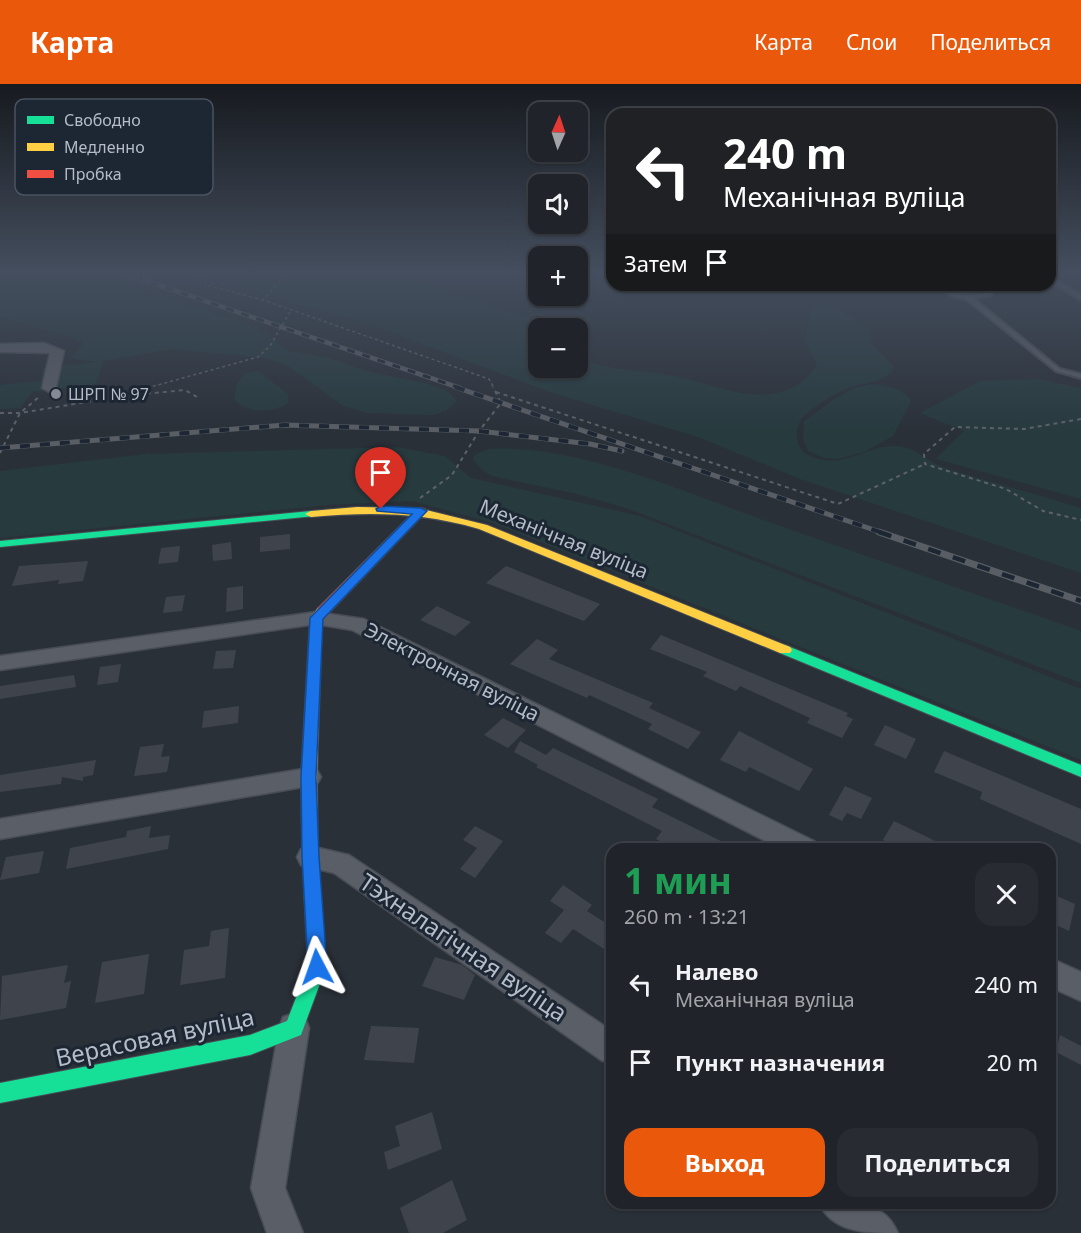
<!DOCTYPE html>
<html lang="ru">
<meta charset="utf-8">
<style>
body{margin:0;font-family:"Noto Sans",sans-serif;background:#282c32;color:#f1f3f6;height:100vh;display:flex;flex-direction:column;font-size:22px;white-space:nowrap}
*{box-sizing:border-box;margin:0}
p{font-size:20px;color:#a2a4a8}
.icon{flex:none;width:33px;height:33px;fill:none;stroke:currentColor;stroke-width:2;stroke-linecap:round;stroke-linejoin:round}
.map{position:relative;flex:1;overflow:hidden}
.sheet{position:absolute;left:606px;top:759px;width:450px;height:366px;display:flex;flex-direction:column;background:#20242a;border-radius:18px;box-shadow:0 2px 4px #0004,0 0 0 2px #3d4147}
.sheet>*{flex:none}
.hud{position:absolute;left:606px;top:24px;width:450px;height:183px;border-radius:18px;box-shadow:0 2px 4px #0004,0 0 0 2px #3d4147;background:#202124;color:#fff;overflow:hidden}
.needle{width:39px;rotate:3deg}
.tools{position:absolute;left:528px;top:18px;display:grid;gap:12px}
.tools a{display:grid;place-items:center;width:60px;height:60px;border-radius:12px;background:#20242a;box-shadow:0 2px 4px #0004,0 0 0 2px #3d4147;font-size:30px}
.pin{position:absolute;display:grid;place-items:center;width:51px;height:51px;color:#fff;margin:-62px -26px;border-radius:50% 50% 50% 0;rotate:-45deg;box-shadow:0 0 6px #0007}
.pin .icon{rotate:45deg}
.me{position:absolute;width:66px;margin:-33px;rotate:356deg;stroke-linejoin:round;filter:drop-shadow(0 0 4px #0008)}
.turn{display:flex;align-items:center;gap:21px;height:126px;padding:0 18px;font-size:27px}
.turn .icon{width:78px;height:78px;stroke-width:2.5}
.turn b{display:block;font-size:42px;line-height:51px}
.then{display:flex;align-items:center;height:57px;padding:0 18px;background:#0003;gap:12px;font-size:22px}
.round{display:grid;place-items:center;flex:none;width:63px;height:63px;border-radius:18px;background:#282c32}
.overview{display:flex;align-items:center;justify-content:space-between;height:102px;padding:0 18px}
h1{font-size:36px;font-weight:700;line-height:45px;color:#1e9e55}
.action{display:flex;gap:12px;margin-top:auto;padding:12px 18px}
.action a{flex:1;height:69px;border-radius:18px;background:#ea580c;color:#fff;font-size:24px;font-weight:700;line-height:69px;text-align:center}
.action a+a{background:#282c32;color:#f1f3f6}
ul{padding:0;list-style:none}
li{display:flex;align-items:center;gap:18px;height:78px;padding:0 18px}
li div{flex:1}
li b{display:block;font-size:22px}
li em{font-style:normal}
header{display:flex;align-items:center;gap:36px;box-sizing:border-box;height:84px;padding:0 30px;background:#ea580c;color:#fff}
header strong{font-size:28px}
nav{display:flex;gap:33px;margin-inline-start:auto;font-size:21px}
.map>svg:first-child{display:block}
</style>
<header>
<strong>Карта</strong>
<nav><a>Карта</a><a>Слои</a><a>Поделиться</a></nav>
</header>
<div class="map">
<svg width="1081" height="1149" viewBox="0 0 1081 1149">
<rect width="100%" height="100%" fill="#2a3038"/>
<g fill="#273a3e">
<polygon points="0,188 82,188 244,239 263,248 289,267 330,274 366,287 425,299 449,308 457,317 446,327 433,331 368,329 343,322 288,282 266,274 170,265 103,277 96,300 32,308 20,324 0,325 0,301 40,297 43,284 99,278 75,275 72,273 83,259 74,254 0,233"/>
<path d="M157,188h233l149,49 7,7h-8v40h40v-9c30,11 60,11 91,16 43,8 95,36 134,6 6,-5 11,-10 14,-18l-12,-21 5,-32c14,-14 42,7 55,16l4,4 2,14 23,23c-7,17 -33,15 -48,22 -15,6 -30,16 -42,27 -10,10 -10,32 4,39 34,17 56,-10 88,-9 20,1 31,16 49,22 45,14 91,26 136,40v65l-281,-94 -102,-42 -145,-44 -184,-69 -77,-21 -62,-23h-45z"/>
<path d="M258,287l30,23v9c-15,10 -43,12 -54,-5l3,-14 8,-11z"/>
<polygon points="1038,295 1081,304 1081,415 936,375 964,347 920,329 980,297"/>
<path d="M875,300c13,2 30,4 36,18l-18,34 -29,16 -26,7 -14,-1 -16,-7 -5,-12 1,-18c23,-15 41,-35 71,-37z"/>
<polygon points="397,363 445,372 471,394 640,432 1081,605 1081,676 493,439 412,417 329,421 0,454 0,387 146,370"/>
<path d="M488,365c82,-6 190,40 267,68 109,38 217,76 326,114v52l-455,-175 -49,-14 -85,-18 -9,-5 -10,-11 1,-5z"/>
</g>
<g fill="#3f444c">
<polygon points="290,450 290,465 260,468 260,453"/>
<polygon points="231,458 232,475 213,477 212,461"/>
<polygon points="180,462 178,478 158,480 161,464"/>
<polygon points="88,477 83,497 58,500 59,496 12,502 19,482"/>
<polygon points="506,482 543,497 600,520 584,537 486,499"/>
<polygon points="243,502 243,525 226,528 227,504"/>
<polygon points="185,511 182,527 163,529 166,513"/>
<polygon points="437,522 457,532 471,538 455,552 420,536"/>
<polygon points="661,551 848,629 846,632 853,635 842,654 807,639 810,634 740,602 736,607 703,592 707,588 650,565"/>
<polygon points="537,555 558,566 549,575 653,619 649,624 701,648 688,665 648,645 652,640 589,611 587,614 510,580"/>
<polygon points="236,566 233,584 213,585 216,567"/>
<polygon points="121,580 118,598 97,601 100,583"/>
<polygon points="74,591 76,603 0,615 0,602"/>
<polygon points="239,622 238,639 202,644 204,627"/>
<polygon points="503,634 526,646 508,664 484,651"/>
<polygon points="885,641 916,655 906,675 874,661"/>
<polygon points="739,647 813,685 799,707 749,683 746,688 720,676"/>
<polygon points="520,657 546,671 553,664 658,715 652,723 737,765 676,765 656,755 662,747 536,683 538,681 514,668"/>
<polygon points="164,660 161,673 170,672 167,688 134,692 140,663"/>
<polygon points="944,667 1081,725 1081,760 980,715 982,708 934,688"/>
<polygon points="96,676 93,691 83,693 83,697 62,693 61,700 0,708 0,691"/>
<polygon points="845,702 872,714 861,735 847,729 842,737 829,731"/>
<polygon points="894,737 923,751 951,765 901,765 883,756"/>
<polygon points="151,742 149,754 170,751 168,765 66,785 70,764 126,753 127,747"/>
<polygon points="475,742 503,757 475,794 460,785 477,764 463,756"/>
<polygon points="44,767 39,789 0,796 6,773"/>
<polygon points="563,801 592,821 587,827 612,843 612,870 573,845 561,859 545,849 564,826 550,817"/>
<polygon points="1050,809 1075,820 1069,847 1050,838"/>
<polygon points="229,844 225,894 180,901 184,866 209,862 211,847"/>
<polygon points="149,870 144,910 95,919 102,878"/>
<polygon points="435,873 462,881 475,891 464,916 422,902"/>
<polygon points="68,881 64,899 71,897 66,924 0,936 2,892"/>
<polygon points="371,942 419,944 414,979 364,976"/>
<polygon points="1060,951 1081,962 1081,981 1056,968"/>
<polygon points="432,1028 442,1065 388,1086 384,1068 400,1062 395,1042"/>
<polygon points="452,1096 467,1136 443,1149 409,1149 400,1124"/>
</g>
<g fill="none" stroke-linecap="round" stroke-linejoin="round">
<g stroke="#484c55" stroke-width="4">
<g id="lane">
<polygon points="1050,192 1081,211 1081,216 1050,197"/>
<path d="M947,201h7l-6,4c12,8 24,6 37,4l-5,-8h6l6,9 -1,1 -18,3 87,71 21,5v4l-25,-7 -90,-72 -15,-3 -9,-6v-2z"/>
</g>
</g>
<g stroke="#484c55" stroke-width="3">
<g id="street">
<polygon points="44,259 64,267 56,304 49,308 42,304 50,269 0,268 0,260"/>
<polygon points="316,528 364,535 814,757 818,765 781,765 352,546 316,540 0,586 0,572"/>
<polygon points="309,684 317,686 321,693 317,700 309,702 0,755 0,735"/>
<polygon points="310,762 349,771 612,947 612,980 601,976 334,789 301,781 297,773 301,765"/>
<polygon points="1050,874 1081,888 1081,917 1050,903"/>
<polygon points="294,929 305,933 309,944 285,1104 303,1149 267,1149 251,1104 279,944 283,933"/>
<path d="M819,1119c32,0 64,-5 79,30 -32,0 -65,0 -79,-30z"/>
</g>
</g>
<g stroke="#484c55" stroke-width="2">
<g id="fast">
<polygon points="311,427 317,430 315,432 0,463 0,457"/>
<polygon points="785,561 1081,681 1081,693 780,569 778,566 780,563"/>
<polygon points="310,762 316,764 318,769 326,883 301,951 250,971 0,1019 0,999 250,951 287,937 308,883 302,769 304,764"/>
</g>
</g>
<g stroke="#484c55" stroke-width="2">
<g id="slow">
<path d="M357,423l61,1 69,17 303,122 2,3 -2,3h-10l-301,-124c-59,-17 -108,-17 -168,-12l-6,-3 6,-3z"/>
<polygon points="323,523 329,527 322,535 317,693 318,769 316,774 310,776 304,774 302,769 301,693 310,534 318,524"/>
</g>
</g>
<g stroke="#484c55" stroke-width="2">
<polygon id="jam" points="421,424 425,425 425,429 328,530 318,530 317,527 318,524 417,425"/>
</g>
<g stroke="#5c6268" stroke-width="1.5" stroke-dasharray="3 3" stroke-linecap="butt">
<polyline points="198,188 206,201 263,216"/>
<polyline points="288,188 263,216 489,295 494,304"/>
<polyline points="147,304 258,273 270,262 291,226"/>
</g>
<g stroke="#5c6268" stroke-width="2" stroke-dasharray="4 4" stroke-linecap="butt">
<polyline points="496,308 838,420 925,380"/>
<polyline points="123,312 185,306 199,314"/>
<polyline points="116,313 152,303"/>
<polyline points="0,329 20,329 117,313"/>
<polyline points="1081,335 1024,345 955,343 924,370 925,380 1006,405 1043,427 1081,436"/>
<polyline points="0,369 20,329 39,313"/>
<polyline points="420,414 452,391 479,347 501,319 493,303"/>
</g>
<use href="#lane" fill="#5a5e66" fill-rule="evenodd"/>
<use href="#street" fill="#5a5e66" fill-rule="evenodd"/>
<use href="#fast" fill="#16e098" fill-rule="evenodd"/>
<use href="#slow" fill="#ffcf43" fill-rule="evenodd"/>
<use href="#jam" fill="#f24e42" fill-rule="evenodd"/>
<g stroke="#595d64" stroke-width="4.5">
<polyline id="rail-far2" points="120,188 460,304"/>
</g>
<g stroke="#595d64" stroke-width="5">
<g id="rail-far1">
<polyline points="455,303 883,449"/>
<polyline points="0,364 285,341 479,347 590,360 622,367"/>
</g>
</g>
<g stroke="#595d64" stroke-width="7">
<polyline id="rail" points="879,448 1081,517"/>
</g>
<use href="#rail-far2" stroke="#1d2633" stroke-width="3" stroke-dasharray="8" stroke-linecap="butt"/>
<use href="#rail-far1" stroke="#1d2633" stroke-width="4" stroke-dasharray="10" stroke-linecap="butt"/>
<use href="#rail" stroke="#1d2633" stroke-width="4.5" stroke-dasharray="13" stroke-linecap="butt"/>
</g>
<linearGradient id="sky" x2="0" y2="1"><stop stop-color="#171a1f"/><stop offset="0.54" stop-color="#444e5e"/><stop offset="1" stop-color="#444e5e" stop-opacity="0"/></linearGradient>
<rect width="1081" height="349" fill="url(#sky)"/>
<polygon fill="#1a73e8" stroke="#114b97" stroke-width="1.5" points="381,422 421,424 427,427 323,535 316,693 319,773 327,883 324,889 317,892 311,889 308,883 302,773 301,693 310,534 412,430 377,427 376,425"/>
<circle fill="#848b96" stroke="#1d2633" stroke-width="2" cx="56" cy="310" r="6"/>
<g text-anchor="middle" stroke-width="6" stroke-linejoin="round" paint-order="stroke">
<g font-size="16" fill="#b4bcc9" stroke="#1d2633" text-anchor="start">
<text x="68" y="316">ШРП № 97</text>
</g>
<g font-size="20" fill="#b4bcc9" stroke="#1d2633">
<text transform="translate(564 455) rotate(22)" y="7">Механічная вуліца</text>
<text transform="translate(452 588) rotate(27)" y="7">Электронная вуліца</text>
</g>
<g font-size="24" fill="#b4bcc9" stroke="#1d2633">
<text transform="translate(463 864) rotate(34)" y="8">Тэхналагічная вуліца</text>
<text transform="translate(155 954) rotate(-12)" y="8">Верасовая вуліца</text>
</g>
</g>
<rect x="15" y="15" width="198" height="96" rx="9" fill="#1d2633" stroke="#4a5360" stroke-width="1.5"/>
<rect x="27" y="32" width="27" height="8" fill="#16e098"/>
<rect x="27" y="59" width="27" height="8" fill="#ffcf43"/>
<rect x="27" y="86" width="27" height="8" fill="#f24e42"/>
<g font-size="16" fill="#b4bcc9">
<text x="64" y="42">Свободно</text>
<text x="64" y="69">Медленно</text>
<text x="64" y="96">Пробка</text>
</g>
</svg>
<div class="tools">
<a><svg class="needle" viewBox="-14 -14 28 28"><path d="M0-13l5 13h-10z" fill="#e53935"/><path d="M0 13l5-13h-10z" fill="#a2a4a8"/></svg></a>
<a><svg class="icon" aria-label="sound" viewBox="0 0 24 24"><path d="M4 9h4l5-4v14l-5-4H4zM17 9q2 3 0 6"/></svg></a>
<a>+</a>
<a>−</a>
</div>
<div class="pin" style="left:381px;top:425px;background:#d93025"><svg class="icon" aria-label="arrive" viewBox="0 0 24 24"><path d="M6 21V4h12l-3 4 3 4H6"/></svg></div>
<svg class="me" style="left:317px;top:883px" viewBox="-20 -20 40 40"><path d="M0-17L14 15 0 8-14 15z" fill="#1a73e8" stroke="#fff" stroke-width="4"/></svg>
<div class="hud">
<div class="turn"><svg class="icon" aria-label="left" viewBox="0 0 24 24"><path d="M17 20v-9H6M10 6l-5 5 5 5"/></svg><div><b>240 m</b>Механічная вуліца</div></div>
<div class="then">Затем<svg class="icon" aria-label="arrive" viewBox="0 0 24 24"><path d="M6 21V4h12l-3 4 3 4H6"/></svg></div>
</div>
<section class="sheet">
<div class="overview"><div><h1>1 мин</h1><p>260 m · 13:21</p></div><a class="round"><svg class="icon" aria-label="close" viewBox="0 0 24 24"><path d="M6 6l12 12M18 6L6 18"/></svg></a></div>
<ul>
<li><svg class="icon" aria-label="left" viewBox="0 0 24 24"><path d="M17 20v-9H6M10 6l-5 5 5 5"/></svg><div><b>Налево</b><p>Механічная вуліца</p></div><em>240 m</em></li>
<li><svg class="icon" aria-label="arrive" viewBox="0 0 24 24"><path d="M6 21V4h12l-3 4 3 4H6"/></svg><div><b>Пункт назначения</b></div><em>20 m</em></li>
</ul>
<div class="action"><a>Выход</a><a>Поделиться</a></div>
</section>
</div>
